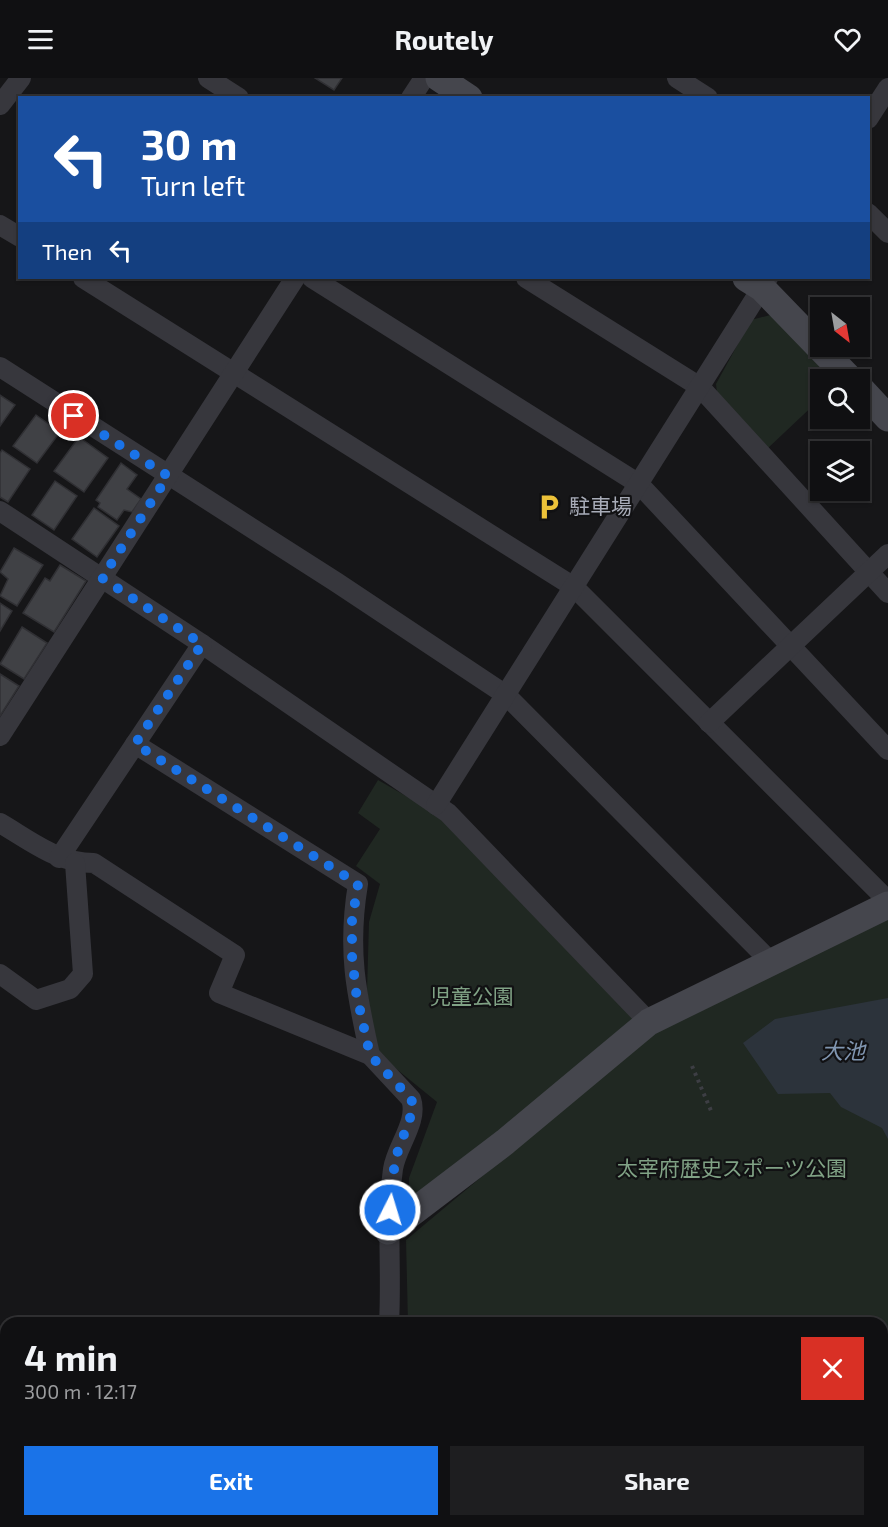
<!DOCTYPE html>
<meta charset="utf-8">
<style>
body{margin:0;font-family:"Exo 2","Noto Sans JP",sans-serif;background:#1e1e20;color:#f1f3f6;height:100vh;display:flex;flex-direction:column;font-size:22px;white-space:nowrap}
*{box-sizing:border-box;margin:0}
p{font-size:20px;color:#9c9d9f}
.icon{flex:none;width:33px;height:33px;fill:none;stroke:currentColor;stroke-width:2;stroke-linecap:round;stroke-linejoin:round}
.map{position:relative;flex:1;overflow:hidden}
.drawer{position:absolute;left:0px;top:1239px;width:888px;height:210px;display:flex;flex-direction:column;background:#101012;border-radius:18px 18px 0 0;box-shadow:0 2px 4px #0004,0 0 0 2px #303032}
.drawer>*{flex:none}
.banner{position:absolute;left:18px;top:18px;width:852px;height:183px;border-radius:0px;box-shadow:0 2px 4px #0004,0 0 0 2px #303032;background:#1a4fa0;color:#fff;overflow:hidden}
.needle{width:39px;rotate:149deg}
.controls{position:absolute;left:810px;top:219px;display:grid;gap:12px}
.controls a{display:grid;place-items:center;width:60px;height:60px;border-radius:0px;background:#101012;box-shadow:0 2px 4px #0004,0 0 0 2px #303032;font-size:30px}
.pin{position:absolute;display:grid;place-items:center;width:51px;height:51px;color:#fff;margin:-26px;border:3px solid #fff;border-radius:50%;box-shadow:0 2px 6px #0007}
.me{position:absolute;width:66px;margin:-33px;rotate:5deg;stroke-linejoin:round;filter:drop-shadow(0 0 4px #0008)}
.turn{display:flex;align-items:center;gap:21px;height:126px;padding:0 24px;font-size:27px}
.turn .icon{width:78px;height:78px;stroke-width:2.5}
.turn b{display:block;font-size:42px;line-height:51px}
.then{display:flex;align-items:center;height:57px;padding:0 24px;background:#0003;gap:12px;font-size:22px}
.round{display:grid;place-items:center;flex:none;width:63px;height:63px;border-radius:0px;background:#1e1e20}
.headline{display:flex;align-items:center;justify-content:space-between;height:102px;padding:0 24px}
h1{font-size:36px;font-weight:700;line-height:45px}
.action{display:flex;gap:12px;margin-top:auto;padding:12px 24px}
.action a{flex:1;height:69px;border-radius:0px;background:#1a73e8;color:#fff;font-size:24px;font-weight:700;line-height:69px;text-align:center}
.action a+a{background:#1e1e20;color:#f1f3f6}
header{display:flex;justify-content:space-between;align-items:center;height:78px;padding:0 24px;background:#101012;font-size:27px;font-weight:700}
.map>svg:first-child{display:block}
</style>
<header><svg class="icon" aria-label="menu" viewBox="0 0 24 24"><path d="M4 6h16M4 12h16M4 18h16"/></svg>Routely<svg class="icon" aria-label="heart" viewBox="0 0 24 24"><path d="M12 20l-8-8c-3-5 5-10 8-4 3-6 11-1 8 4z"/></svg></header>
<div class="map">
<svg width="888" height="1449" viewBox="0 0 888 1449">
<rect width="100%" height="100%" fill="#161618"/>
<g fill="#202822">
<polygon points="774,236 830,301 820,302 820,321 767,371 717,315 716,306 751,242"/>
<polygon points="378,702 441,738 637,944 409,1126 409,1100 437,1024 378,976 367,914 369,844 380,806 356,788 380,751 358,735"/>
<polygon points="888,840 888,1449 408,1449 408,1443 882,1443 882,1245 408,1245 406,1162 650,958"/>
</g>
<polygon fill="#2c333b" points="888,920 888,1061 882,1050 841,1029 830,1015 778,1016 743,965 775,941"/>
<g fill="#404145" stroke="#303034" stroke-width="1.5">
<polygon points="315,0 342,0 334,12"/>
<polygon points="0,317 15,327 0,348"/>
<polygon points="36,337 60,354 37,385 13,368"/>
<polygon points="79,359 108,380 84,414 54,393"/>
<polygon points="2,372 30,391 8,424 0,419 0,375"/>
<polygon points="121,385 137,397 127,411 141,421 132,434 124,432 117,442 98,429 100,425 96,422"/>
<polygon points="55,403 77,418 54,452 32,437"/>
<polygon points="94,430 119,448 97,479 72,461"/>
<polygon points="14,470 43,487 17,528 0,518 8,501 0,494"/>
<polygon points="60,487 86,503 54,554 23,535 45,500 50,503"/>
<polygon points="0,525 12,533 0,553"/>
<polygon points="22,549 47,565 24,601 0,586"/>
<polygon points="0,596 19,608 0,638"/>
</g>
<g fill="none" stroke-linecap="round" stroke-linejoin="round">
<polyline stroke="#3d3e44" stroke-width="4" stroke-dasharray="3 4.5" stroke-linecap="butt" points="692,988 712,1035"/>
<g stroke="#37373d" stroke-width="20">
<polyline points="208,0 239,20"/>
<polyline points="677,0 708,20"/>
<polyline points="411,20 424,0"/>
<polyline points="0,27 21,0"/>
<polyline points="868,41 888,10"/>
<polyline points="868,135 888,155"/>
<polyline points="0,147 20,159"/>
<polyline points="83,200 574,509 888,823"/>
<polyline points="312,200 639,406 888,672"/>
<polyline points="526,200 700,309 888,515"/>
<polyline points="0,289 336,504 506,617 771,884"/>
<polyline points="0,433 202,566 448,735 649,944"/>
<polyline points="709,645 888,476"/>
<polyline points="0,658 295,200"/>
<path d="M135,666l223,140c-11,66 -2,108 12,171"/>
<polyline points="436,727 768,200"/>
<path d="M0,745c31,18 57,40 94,40l141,92 -16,38 151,62 41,44c8,22 -15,48 -18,70 -7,52 -1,103 -4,154"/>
<polyline points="59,780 202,566"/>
<polyline points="0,896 36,922 70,911 83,896 75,785"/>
<polyline points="128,1449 129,1443"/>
<polyline points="251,1449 251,1443"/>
<polyline points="384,1449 384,1443"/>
</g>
<g stroke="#45464d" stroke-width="27">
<polyline points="439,0 469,20"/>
<polyline points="746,200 762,210 851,302"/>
<polyline points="860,310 888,340"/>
<polyline points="388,1153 505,1064 649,944 888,827"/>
</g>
</g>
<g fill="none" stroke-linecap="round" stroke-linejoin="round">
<polyline stroke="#1a73e8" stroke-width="10" stroke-dasharray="0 18" points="74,338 168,398 102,500 202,566 135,666 358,806 352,843 352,878 356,914 370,977 411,1021 414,1029 395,1081 390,1132"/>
</g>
<defs>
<g id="parking-bare" transform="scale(2.07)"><path d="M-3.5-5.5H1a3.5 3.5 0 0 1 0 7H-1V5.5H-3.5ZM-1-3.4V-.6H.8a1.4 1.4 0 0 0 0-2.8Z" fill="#edc239" stroke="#111113" stroke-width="2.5" paint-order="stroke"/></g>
</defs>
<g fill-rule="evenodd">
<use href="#parking-bare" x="549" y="429"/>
</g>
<g text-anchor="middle" stroke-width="4.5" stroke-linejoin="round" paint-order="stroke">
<g font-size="21" fill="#a8acb8" stroke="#111113" text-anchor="start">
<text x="569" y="436">駐車場</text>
</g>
<g font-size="21" fill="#80a285" stroke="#111113">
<text x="472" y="926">児童公園</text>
<text x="732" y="1098">太宰府歴史スポーツ公園</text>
</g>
<g font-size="22" font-style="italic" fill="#8096b1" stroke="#111113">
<text x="843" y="981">大池</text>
</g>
</g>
</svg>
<div class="controls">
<a><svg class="needle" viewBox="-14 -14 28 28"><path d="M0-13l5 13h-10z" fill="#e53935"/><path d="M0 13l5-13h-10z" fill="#9c9d9f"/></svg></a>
<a><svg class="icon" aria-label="search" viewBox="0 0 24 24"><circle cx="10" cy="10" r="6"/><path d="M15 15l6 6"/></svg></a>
<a><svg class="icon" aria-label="layers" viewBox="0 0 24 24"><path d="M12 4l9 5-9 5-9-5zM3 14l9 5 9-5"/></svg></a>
</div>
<div class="pin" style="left:74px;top:338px;background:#d93025"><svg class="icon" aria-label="arrive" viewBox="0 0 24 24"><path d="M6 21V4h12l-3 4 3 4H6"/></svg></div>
<svg class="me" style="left:390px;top:1132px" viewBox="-20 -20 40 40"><circle r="17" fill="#1a73e8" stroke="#fff" stroke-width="3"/><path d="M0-11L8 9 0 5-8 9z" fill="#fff"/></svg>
<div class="banner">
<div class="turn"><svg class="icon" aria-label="left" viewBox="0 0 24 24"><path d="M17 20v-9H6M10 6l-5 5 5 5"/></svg><div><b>30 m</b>Turn left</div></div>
<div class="then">Then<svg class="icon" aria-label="left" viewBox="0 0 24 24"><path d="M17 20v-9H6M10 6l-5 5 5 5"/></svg></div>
</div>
<section class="drawer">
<div class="headline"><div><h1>4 min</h1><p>300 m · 12:17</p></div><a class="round" style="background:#d93025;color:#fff"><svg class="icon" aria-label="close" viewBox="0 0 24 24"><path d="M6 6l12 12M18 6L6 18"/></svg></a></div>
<div class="action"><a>Exit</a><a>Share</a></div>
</section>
</div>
